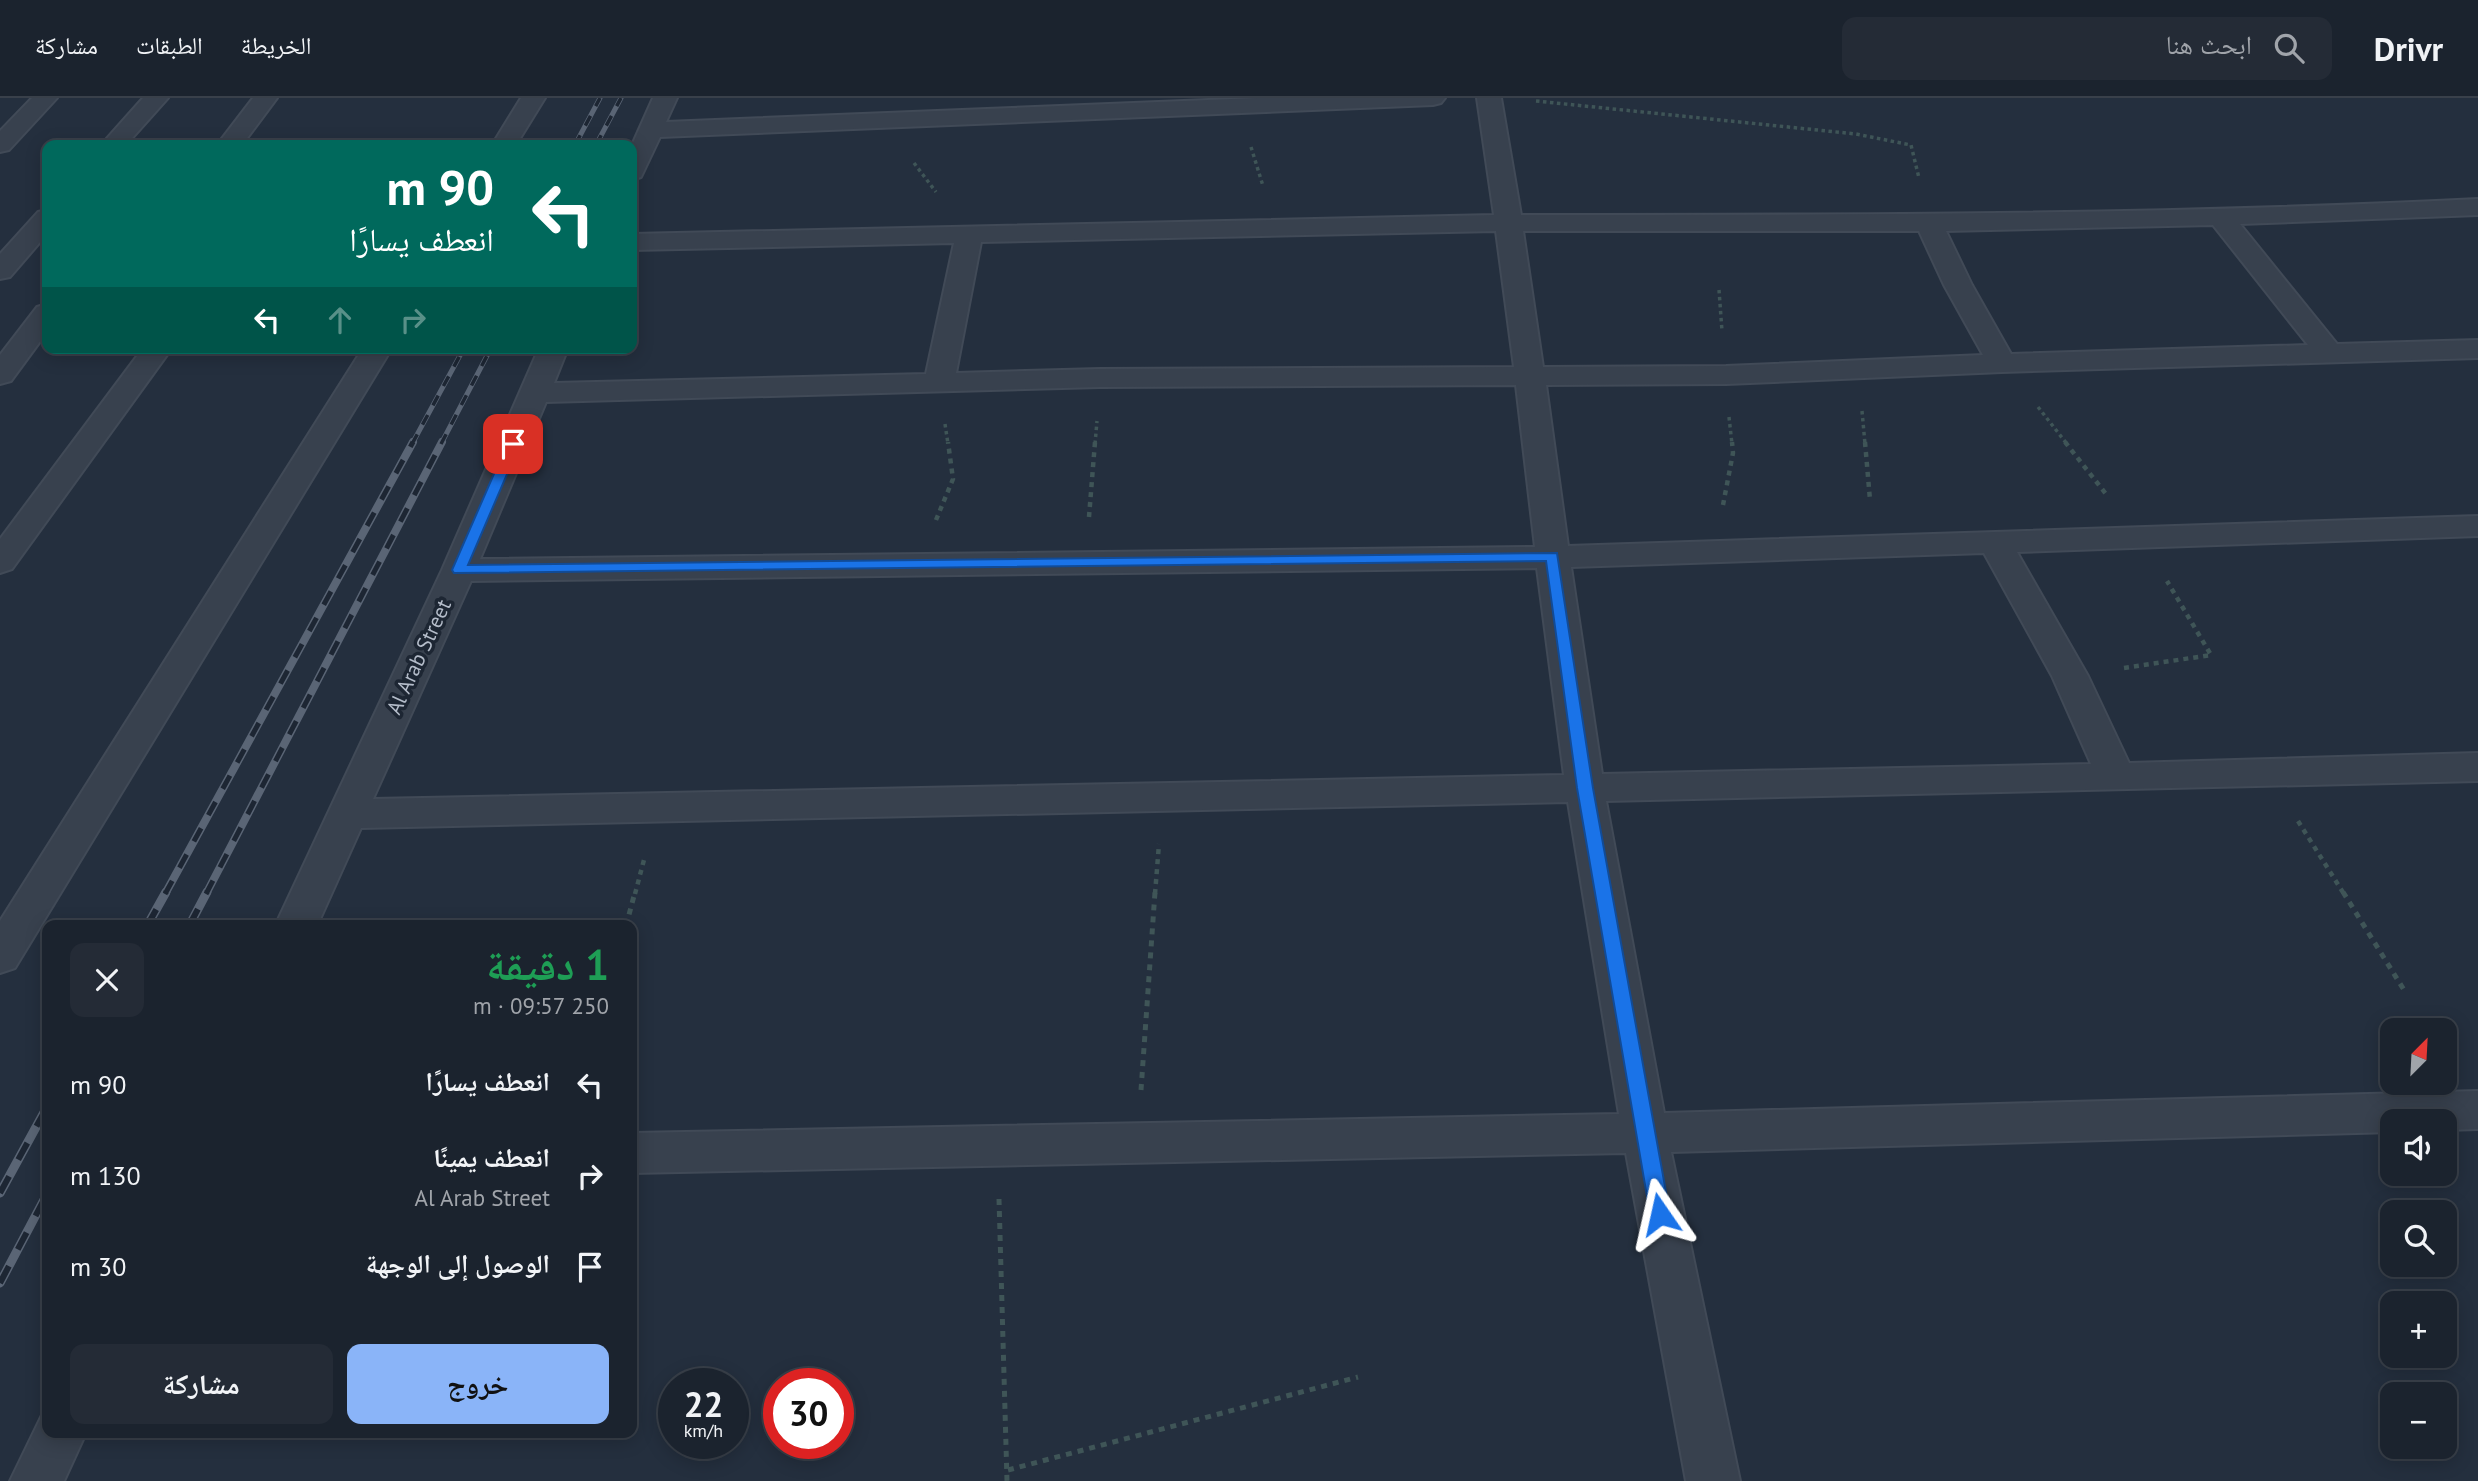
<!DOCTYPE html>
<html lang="ar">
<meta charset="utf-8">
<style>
body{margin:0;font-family:"PT Sans","Noto Naskh Arabic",sans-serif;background:#242b36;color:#f1f3f6;direction:rtl;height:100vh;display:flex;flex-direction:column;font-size:26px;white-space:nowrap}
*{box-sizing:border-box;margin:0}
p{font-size:23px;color:#a0a4aa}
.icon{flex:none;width:38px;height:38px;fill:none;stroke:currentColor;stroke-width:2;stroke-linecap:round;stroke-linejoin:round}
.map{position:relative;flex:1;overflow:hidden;direction:ltr}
.side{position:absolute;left:42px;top:822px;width:595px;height:518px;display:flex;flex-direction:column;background:#1b232e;border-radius:14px;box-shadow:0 4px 18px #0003,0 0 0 2px #39404a;direction:rtl}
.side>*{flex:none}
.hud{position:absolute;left:42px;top:42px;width:595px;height:214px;border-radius:14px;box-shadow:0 4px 18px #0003,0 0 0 2px #39404a;direction:rtl;background:#00695c;color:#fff;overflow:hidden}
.needle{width:46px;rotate:24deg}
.buttons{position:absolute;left:2380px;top:920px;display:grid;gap:14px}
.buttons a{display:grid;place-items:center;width:77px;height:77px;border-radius:14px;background:#1b232e;box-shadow:0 4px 18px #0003,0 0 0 2px #39404a;font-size:35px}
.speed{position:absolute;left:658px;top:1270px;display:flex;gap:14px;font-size:35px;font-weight:700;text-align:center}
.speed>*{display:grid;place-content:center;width:91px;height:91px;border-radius:50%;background:#1b232e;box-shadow:0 4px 18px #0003,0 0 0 2px #39404a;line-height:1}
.speed small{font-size:18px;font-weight:400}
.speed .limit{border:10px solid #d22;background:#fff;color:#111}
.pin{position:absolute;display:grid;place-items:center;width:60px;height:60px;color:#fff;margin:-30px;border-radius:14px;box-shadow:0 4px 10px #0006}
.me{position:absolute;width:77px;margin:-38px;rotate:349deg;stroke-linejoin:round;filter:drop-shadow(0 0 5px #0008)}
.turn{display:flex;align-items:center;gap:24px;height:147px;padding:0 28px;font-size:32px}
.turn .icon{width:91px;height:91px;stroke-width:2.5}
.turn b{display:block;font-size:49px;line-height:60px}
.lanes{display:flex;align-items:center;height:66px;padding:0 28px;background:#0003;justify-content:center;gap:35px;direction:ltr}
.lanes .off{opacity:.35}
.round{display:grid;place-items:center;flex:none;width:74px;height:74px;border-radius:14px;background:#242b36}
.overview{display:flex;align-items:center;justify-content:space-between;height:119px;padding:0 28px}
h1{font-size:42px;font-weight:700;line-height:52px;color:#1e9e55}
.action{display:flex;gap:14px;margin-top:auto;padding:14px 28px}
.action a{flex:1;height:80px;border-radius:14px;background:#8ab4f8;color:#111;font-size:28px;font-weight:700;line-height:80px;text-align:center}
.action a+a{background:#242b36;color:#f1f3f6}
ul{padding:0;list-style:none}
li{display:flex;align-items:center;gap:21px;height:91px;padding:0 28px}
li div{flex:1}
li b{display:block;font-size:26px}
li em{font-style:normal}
header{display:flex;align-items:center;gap:42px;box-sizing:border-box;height:98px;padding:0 35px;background:#1b232e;border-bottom:2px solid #39404a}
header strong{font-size:33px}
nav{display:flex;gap:38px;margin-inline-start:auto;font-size:24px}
.search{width:490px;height:63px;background:#242b36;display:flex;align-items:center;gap:18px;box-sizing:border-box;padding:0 24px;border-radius:14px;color:#a0a4aa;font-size:26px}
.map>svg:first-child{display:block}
</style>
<header>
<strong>Drivr</strong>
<div class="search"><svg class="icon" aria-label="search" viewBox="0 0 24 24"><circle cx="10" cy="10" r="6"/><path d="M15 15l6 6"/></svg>ابحث هنا</div>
<nav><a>الخريطة</a><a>الطبقات</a><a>مشاركة</a></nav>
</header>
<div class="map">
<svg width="2478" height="1383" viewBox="0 0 2478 1383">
<rect width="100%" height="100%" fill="#242f3e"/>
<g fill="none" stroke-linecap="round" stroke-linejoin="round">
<g stroke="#414a57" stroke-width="4">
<g id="street">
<polygon points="32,0 57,0 9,52 0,54 0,33"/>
<polygon points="143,0 168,0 126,47 101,47"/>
<polygon points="253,0 277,0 242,47 217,47"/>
<polygon points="521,0 545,0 516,47 492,47"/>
<polygon points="653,0 677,0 666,24 1257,0 1445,0 1441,5 1433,7 660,39 641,79 632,82 632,47"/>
<path d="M1477,0h24l20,117c319,0 638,0 957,-16v16l-238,9 97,120 141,-4v18l-476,14 -276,12 -180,1 22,161 910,-30v20l-461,16 71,124 41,87 349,-10v28l-872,20 58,312 814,-22v38l-33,1v-8h-53v10l-721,20 69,329h-54l-60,-328 -994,20v-40l987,-19 -51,-312 -1207,26 -44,98h-42l167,-356 97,-222h29l-14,35 372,-9 28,-131 -322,7v-16l862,-19zM2213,127l95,120 -297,9 -39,-69 -26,-54zM1496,133l18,136 -414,2 -144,4 25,-131zM1523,133h396l25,54 39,70 -257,11 -183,1zM1516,287l19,162 -1055,12 66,-157 554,-15zM1984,455l68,123 39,88 -489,10 -31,-207zM1537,470l27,207 -1191,24 98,-218z"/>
<polygon points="47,112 47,136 10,179 0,181 0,156 38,114"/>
<polygon points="47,206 47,234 11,283 0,286 0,257 37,209"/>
<polygon points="143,250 172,250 12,471 0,475 0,441"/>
<polygon points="363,250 392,250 15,870 0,875 0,823"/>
<polygon points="47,1315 47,1335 86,1335 64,1383 10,1383 42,1317"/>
</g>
</g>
<g stroke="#3f5557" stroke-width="3.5" stroke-dasharray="3.5 3.5" stroke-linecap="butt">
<polyline points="1536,3 1856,36 1911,47 1919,80"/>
<polyline points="1251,49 1263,88"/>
<polyline points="914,65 936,94"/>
<polyline points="1719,192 1722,233"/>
<polyline points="2038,309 2067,346"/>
<polyline points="1862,313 1865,346"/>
<polyline points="1729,319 1732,346"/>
<polyline points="945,326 948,346"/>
<polyline points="1095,346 1097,323"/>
</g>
<g stroke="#3f5557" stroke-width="4.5" stroke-dasharray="5 5" stroke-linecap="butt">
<polyline points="1865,344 1870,402"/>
<polyline points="2065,344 2106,396"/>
<polyline points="1723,407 1733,355 1732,344"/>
<polyline points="1089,419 1095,344"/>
<polyline points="936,422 953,381 948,344"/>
<polyline points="2124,570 2211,557 2167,483"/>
<polyline points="2298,723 2344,796"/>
<polyline points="635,796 645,758"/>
<polyline points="1155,796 1159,746"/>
</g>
<g stroke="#3f5557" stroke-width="5" stroke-dasharray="6 6" stroke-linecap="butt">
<polyline points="2343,794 2404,892"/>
<polyline points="626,828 635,794"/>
<polyline points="1141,992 1155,794"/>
<polyline points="999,1101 1007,1383"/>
<polyline points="1008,1372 1358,1279"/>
</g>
<use href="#street" fill="#38414e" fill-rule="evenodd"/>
<g stroke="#5a6575" stroke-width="5">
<g id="rail-far2">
<polyline points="575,47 600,0"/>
<polyline points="596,47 621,0"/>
<polyline points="412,346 464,250"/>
<polyline points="441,346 491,250"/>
</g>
</g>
<g stroke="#5a6575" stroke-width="8">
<g id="rail-far1">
<polyline points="165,796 413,344"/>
<polyline points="206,796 442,344"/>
</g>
</g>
<g stroke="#5a6575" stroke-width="9">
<g id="rail">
<polyline points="147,828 166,794"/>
<polyline points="189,828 207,794"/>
<polyline points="0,1095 47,1009"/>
<polyline points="0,1185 47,1096"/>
</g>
</g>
<use href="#rail-far2" stroke="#1d2633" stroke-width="3.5" stroke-dasharray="11" stroke-linecap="butt"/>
<use href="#rail-far1" stroke="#1d2633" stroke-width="5" stroke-dasharray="15" stroke-linecap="butt"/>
<use href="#rail" stroke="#1d2633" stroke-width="6" stroke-dasharray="19" stroke-linecap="butt"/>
</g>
<polygon fill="#1a73e8" stroke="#114b97" stroke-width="2" points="513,342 520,346 468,467 1557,455 1593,690 1670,1116 1667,1122 1660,1124 1653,1122 1650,1116 1577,690 1546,463 454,475 452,472 507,346"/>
<g text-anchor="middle" stroke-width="7" stroke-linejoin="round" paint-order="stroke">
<g font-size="21" fill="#b4bcc9" stroke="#1d2633">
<text transform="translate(419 559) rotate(-65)" y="7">Al Arab Street</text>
</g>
</g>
</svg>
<div class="buttons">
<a><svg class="needle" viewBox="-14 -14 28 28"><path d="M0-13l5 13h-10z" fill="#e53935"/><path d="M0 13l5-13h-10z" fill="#a0a4aa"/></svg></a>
<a><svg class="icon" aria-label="sound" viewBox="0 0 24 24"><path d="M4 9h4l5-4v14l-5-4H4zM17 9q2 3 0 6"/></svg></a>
<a><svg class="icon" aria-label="search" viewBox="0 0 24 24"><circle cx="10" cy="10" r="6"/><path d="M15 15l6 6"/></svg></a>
<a>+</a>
<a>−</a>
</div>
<div class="speed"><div>22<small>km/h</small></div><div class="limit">30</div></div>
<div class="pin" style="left:513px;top:346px;background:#d93025"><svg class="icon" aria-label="arrive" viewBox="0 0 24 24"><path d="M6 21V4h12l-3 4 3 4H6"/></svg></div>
<svg class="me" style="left:1660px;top:1116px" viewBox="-20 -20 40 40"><path d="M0-17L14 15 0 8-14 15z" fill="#1a73e8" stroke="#fff" stroke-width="4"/></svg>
<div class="hud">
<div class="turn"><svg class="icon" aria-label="left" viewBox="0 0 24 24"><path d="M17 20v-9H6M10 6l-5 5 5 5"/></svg><div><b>90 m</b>انعطف يسارًا</div></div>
<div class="lanes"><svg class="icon" aria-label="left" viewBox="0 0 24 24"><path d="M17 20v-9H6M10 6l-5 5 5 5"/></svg><svg class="icon off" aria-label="ahead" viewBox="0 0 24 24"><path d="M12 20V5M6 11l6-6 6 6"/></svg><svg class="icon off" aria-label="right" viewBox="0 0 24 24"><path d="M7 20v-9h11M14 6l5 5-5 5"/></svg></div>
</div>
<section class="side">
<div class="overview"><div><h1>1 دقيقة</h1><p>250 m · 09:57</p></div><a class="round"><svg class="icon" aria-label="close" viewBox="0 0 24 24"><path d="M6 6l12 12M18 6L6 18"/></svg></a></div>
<ul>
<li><svg class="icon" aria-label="left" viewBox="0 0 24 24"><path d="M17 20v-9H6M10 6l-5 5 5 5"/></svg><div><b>انعطف يسارًا</b></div><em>90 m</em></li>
<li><svg class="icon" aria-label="right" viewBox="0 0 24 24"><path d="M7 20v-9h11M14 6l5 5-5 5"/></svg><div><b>انعطف يمينًا</b><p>Al Arab Street</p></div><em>130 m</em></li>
<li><svg class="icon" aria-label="arrive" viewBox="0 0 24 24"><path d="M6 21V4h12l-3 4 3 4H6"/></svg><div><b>الوصول إلى الوجهة</b></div><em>30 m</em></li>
</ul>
<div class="action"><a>خروج</a><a>مشاركة</a></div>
</section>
</div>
